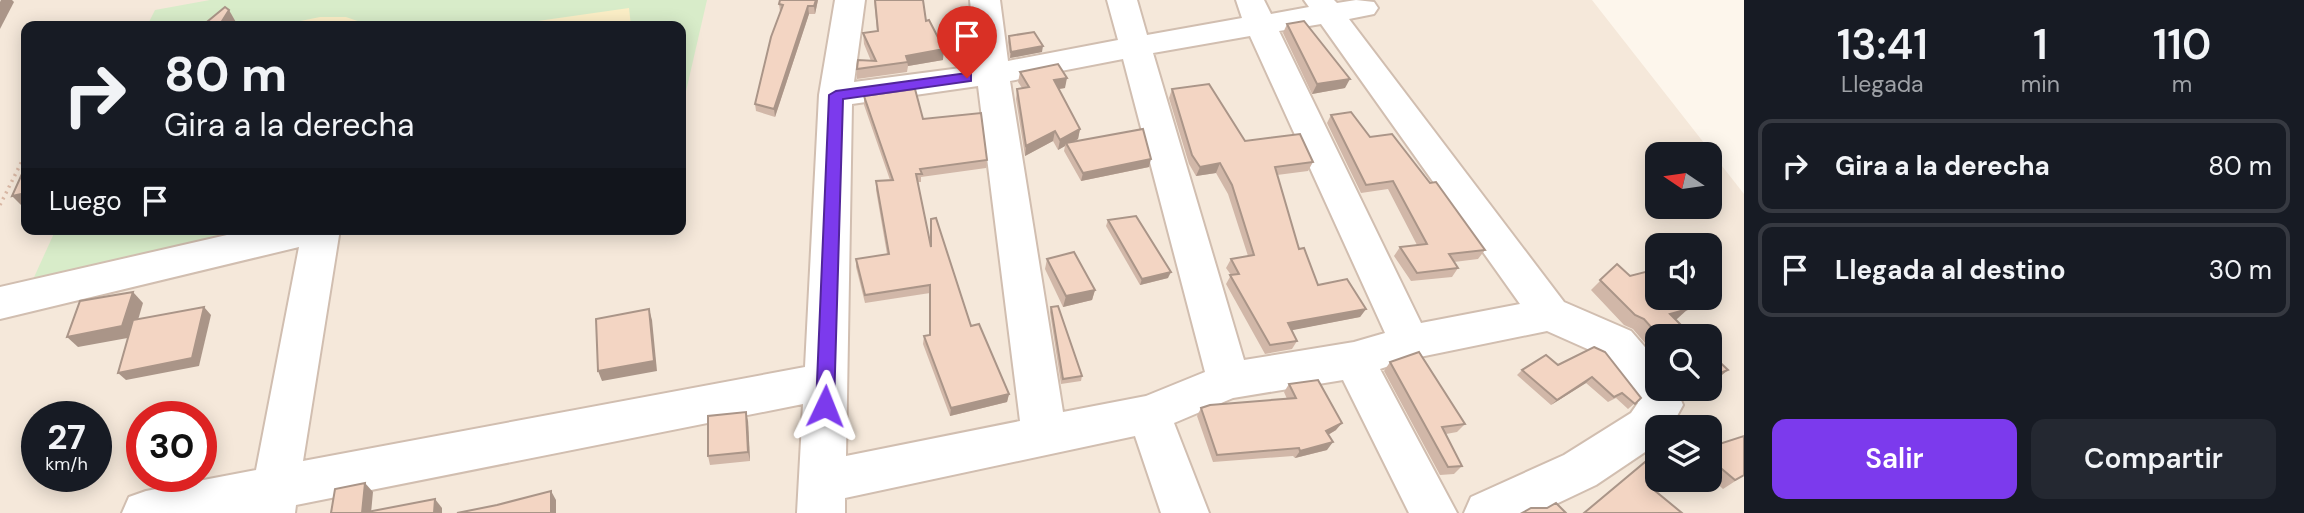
<!DOCTYPE html>
<html lang="es">
<style>
body{margin:0;font-family:"DM Sans",sans-serif;background:#242831;color:#f1f3f6;height:100vh;display:flex;flex-direction:column;font-size:26px;white-space:nowrap}
*{box-sizing:border-box;margin:0}
p{font-size:23px;color:#9ea1a6}
.icon{flex:none;width:38px;height:38px;fill:none;stroke:currentColor;stroke-width:2;stroke-linecap:round;stroke-linejoin:round}
.map{position:relative;flex:1;overflow:hidden}
.side{display:flex;flex-direction:column;background:#171b24;width:560px}
.side>*{flex:none}
.banner{position:absolute;left:21px;top:21px;width:665px;height:214px;border-radius:14px;box-shadow:0 4px 18px #0003;background:#171b24;color:#f1f3f6;overflow:hidden}
.needle{width:46px;rotate:283deg}
.controls{position:absolute;left:1645px;top:142px;display:grid;gap:14px}
.controls a{display:grid;place-items:center;width:77px;height:77px;border-radius:14px;background:#171b24;box-shadow:0 4px 18px #0003;font-size:35px}
.speed{position:absolute;left:21px;top:401px;display:flex;gap:14px;font-size:35px;font-weight:700;text-align:center}
.speed>*{display:grid;place-content:center;width:91px;height:91px;border-radius:50%;background:#171b24;box-shadow:0 4px 18px #0003;line-height:1}
.speed small{font-size:18px;font-weight:400}
.speed .limit{border:10px solid #d22;background:#fff;color:#111}
.pin{position:absolute;display:grid;place-items:center;width:60px;height:60px;color:#fff;margin:-72px -30px;border-radius:50% 50% 50% 0;rotate:-45deg;box-shadow:0 0 7px #0007}
.pin .icon{rotate:45deg}
.me{position:absolute;width:77px;margin:-38px;rotate:2deg;stroke-linejoin:round;filter:drop-shadow(0 0 5px #0008)}
.turn{display:flex;align-items:center;gap:24px;height:147px;padding:0 28px;font-size:32px}
.turn .icon{width:91px;height:91px;stroke-width:2.5}
.turn b{display:block;font-size:49px;line-height:60px}
.then{display:flex;align-items:center;height:66px;padding:0 28px;background:#0003;gap:14px;font-size:26px}
.eta{display:flex;justify-content:space-evenly;align-items:center;height:119px;text-align:center}
.eta b{font-size:42px;font-weight:600;line-height:49px}
.button{display:flex;gap:14px;margin-top:auto;padding:14px 28px}
.button a{flex:1;height:80px;border-radius:14px;background:#7c3aed;color:#fff;font-size:28px;font-weight:600;line-height:80px;text-align:center}
.button a+a{background:#242831;color:#f1f3f6}
ul{padding:0;list-style:none}
li{display:flex;align-items:center;gap:21px;height:94px;margin:0 14px 10px;padding:0 14px;border:4px solid #363941;border-radius:14px}
li div{flex:1}
li b{display:block;font-size:26px}
li em{font-style:normal}
main{display:flex;flex:1;min-height:0}
.map>svg:first-child{display:block}
</style>
<main>
<div class="map">
<svg width="1744" height="513" viewBox="0 0 1744 513">
<rect width="100%" height="100%" fill="#fdf6ec"/>
<path fill="#f5e8da" fill-rule="evenodd" d="M0,0h1592l152,194v319h-1744zM26,26h655v203h-655zM1657,154h53v52h-53zM1657,245h53v53h-53zM1657,336h53v52h-53zM37,416h59v60h-59zM142,416h59v60h-59zM1657,427h53v53h-53z"/>
<g fill="#d8ecc9">
<polygon points="210,0 707,0 681,113 681,26 147,26 155,10"/>
<polygon points="56,229 315,229 25,297"/>
</g>
<g fill="#fcefc7">
<polygon points="629,8 631,26 502,26"/>
<polygon points="320,17 346,17 372,26 276,26"/>
</g>
<g fill="none" stroke-linecap="round" stroke-linejoin="round">
<g stroke="#d1beb0" stroke-width="4">
<path id="minor" d="M835,0h30l-11,82 122,-16 -6,-66h30l8,61 110,-21 -11,-40h30l10,35 95,-17 -6,-18h28l7,14 38,-7 -5,-7h30l3,3 19,-3 18,2 4,6 -4,6 -25,5 215,283 67,29 26,30v27h19l7,17 -12,22h-14v17l-61,41 -59,28h-73l7,-16 93,-42 67,-42 7,-10 -37,-48 -54,-24 -137,28 -30,10 77,144h-48l-66,-133 -110,18 -59,25 35,90h-48l-26,-77 -290,62v15h-48l6,-109 -507,101 -1,8h-173l7,-16 17,-6 110,-21 43,-223 -299,72v-32l253,-58h87l-37,232 502,-94 14,-272zM1321,24l199,280 -99,19 -142,-292zM1250,36l135,297 -31,9 -110,18 -91,-307zM1123,59l82,313 -59,24 -83,16 -53,-331zM978,86l42,335 -174,35 6,-352z"/>
</g>
<polyline stroke="#d9b8a5" stroke-width="3.5" stroke-dasharray="2 4.5" stroke-linecap="butt" points="0,205 26,153"/>
<use href="#minor" fill="#fff" fill-rule="evenodd"/>
</g>
<g fill="#d1b7a8">
<polygon points="780,0 818,0 815,14 809,14 775,117 756,111 755,104 780,12 779,4"/>
<polygon points="874,0 926,21 943,60 908,66 907,72 857,79 857,69 871,61 864,44 863,33 877,31"/>
<polygon points="1287,24 1345,88 1312,94 1283,33"/>
<polygon points="1009,36 1042,52 1010,58 1008,42"/>
<polygon points="1020,72 1065,88 1059,89 1080,129 1078,139 1075,141 1149,167 1081,181 1064,151 1065,146 1058,150 1053,141 1025,156 1016,99 1017,89 1022,88 1018,82"/>
<polygon points="1172,89 1245,141 1313,162 1308,171 1277,175 1299,249 1318,285 1366,309 1360,317 1291,330 1297,341 1292,349 1265,354 1226,284 1231,275 1226,268 1231,259 1248,256 1228,194 1216,173 1196,176 1189,164 1169,98"/>
<polygon points="864,96 923,119 987,160 986,168 921,177 921,182 918,182 930,245 971,326 1009,394 1007,402 950,416 923,344 924,336 929,335 930,293 865,303 856,267 856,259 887,254 876,190 876,181 890,180 864,105"/>
<polygon points="1331,115 1370,137 1430,183 1485,250 1478,259 1454,262 1458,268 1452,277 1411,281 1394,256 1400,247 1417,245 1388,189 1361,193 1327,123"/>
<polygon points="1108,220 1168,278 1140,285 1106,226"/>
<polygon points="1047,259 1095,290 1092,300 1063,307 1045,269"/>
<polygon points="1617,264 1677,319 1675,320 1692,336 1657,336 1657,357 1633,329 1624,325 1591,290"/>
<polygon points="1051,307 1082,376 1081,381 1061,384 1050,312"/>
<polygon points="1594,347 1641,398 1628,409 1616,398 1608,402 1586,383 1551,405 1517,375 1522,370 1558,365"/>
<polygon points="1390,362 1465,424 1457,432 1446,434 1462,466 1454,474 1440,475 1384,371"/>
<polygon points="1289,384 1336,430 1328,435 1327,450 1295,458 1293,456 1213,462 1197,416 1201,408 1287,399 1284,392"/>
<polygon points="748,421 750,461 710,465 708,456"/>
<polygon points="1710,447 1740,478 1723,489 1710,477"/>
</g>
<g fill="#aa9588">
<polygon points="1,0 12,0 14,2 0,29 0,2"/>
<polygon points="816,0 818,0 815,14 814,6"/>
<polygon points="808,6 809,14 775,117 774,109"/>
<polygon points="229,10 237,24 236,26 219,26"/>
<polygon points="1043,46 1042,52 1010,58 1011,52"/>
<polygon points="944,49 943,60 908,66 906,56"/>
<polygon points="1067,78 1065,88 1052,90 1054,80"/>
<polygon points="1350,79 1345,88 1312,94 1317,84"/>
<polygon points="1080,129 1078,139 1067,145 1066,143 1065,146 1058,150 1060,140"/>
<polygon points="1055,131 1053,141 1025,156 1026,146"/>
<polygon points="1151,159 1149,167 1081,181 1083,173"/>
<polygon points="1220,163 1216,173 1196,176 1200,167"/>
<polygon points="26,193 26,206 22,206 12,196"/>
<polygon points="1171,272 1168,278 1140,285 1142,279"/>
<polygon points="1095,290 1092,300 1063,307 1066,296"/>
<polygon points="133,292 143,303 133,337 78,347 67,337"/>
<polygon points="204,307 211,315 199,366 126,380 118,373"/>
<polygon points="649,309 652,320 657,371 602,381 598,371"/>
<polygon points="1366,309 1360,317 1283,332 1288,323"/>
<polygon points="1688,309 1677,319 1659,324 1670,314"/>
<polygon points="1728,370 1716,380 1710,382 1710,377"/>
<polygon points="1592,377 1586,383 1551,405 1557,400"/>
<polygon points="1009,394 1007,402 950,416 951,408"/>
<polygon points="746,412 748,421 750,461 748,452"/>
<polygon points="1342,423 1336,430 1321,439 1326,431"/>
<polygon points="1333,442 1327,450 1295,458 1300,451"/>
<polygon points="365,483 373,492 371,513 362,513"/>
<polygon points="551,491 556,500 556,513 551,513"/>
<polygon points="435,499 442,508 442,513 434,513"/>
</g>
<g fill="#f3d5c3" stroke="#aa9588" stroke-width="2">
<polygon points="780,0 816,0 814,6 808,6 774,109 755,104 771,37 783,5 779,4"/>
<polygon points="875,0 923,0 926,21 929,20 944,49 906,56 908,62 857,69 858,60 876,61 863,33 878,31"/>
<polygon points="225,7 229,10 219,26 202,26"/>
<polygon points="1304,21 1350,79 1317,84 1287,24"/>
<polygon points="1034,32 1043,46 1011,52 1009,36"/>
<polygon points="1058,64 1067,78 1054,80 1080,129 1060,140 1055,131 1026,146 1017,89 1029,87 1020,72"/>
<polygon points="1209,84 1245,141 1300,134 1313,162 1275,167 1299,249 1304,248 1318,285 1347,279 1366,309 1288,323 1297,341 1270,345 1230,275 1239,274 1231,259 1254,255 1232,185 1220,163 1200,167 1192,155 1172,89"/>
<polygon points="915,89 923,119 981,113 987,160 920,169 922,174 916,174 931,247 931,219 936,218 971,326 979,324 1009,394 951,408 924,336 930,335 930,285 865,295 856,259 889,254 876,181 893,180 864,96"/>
<polygon points="1351,112 1370,137 1392,134 1430,183 1436,182 1485,250 1449,254 1458,268 1417,273 1400,247 1427,244 1393,181 1366,185 1331,115"/>
<polygon points="1143,129 1151,159 1083,173 1066,143"/>
<polygon points="26,165 26,193 12,196"/>
<polygon points="1136,216 1171,272 1142,279 1108,220"/>
<polygon points="1074,252 1095,290 1066,296 1047,259"/>
<polygon points="1617,264 1630,276 1649,271 1657,280 1657,298 1676,298 1688,309 1670,314 1692,336 1659,336 1644,319 1635,315 1600,280"/>
<polygon points="133,292 122,326 67,337 80,301"/>
<polygon points="1058,306 1082,376 1063,379 1051,307"/>
<polygon points="204,307 192,358 118,373 133,320"/>
<polygon points="649,309 654,361 598,371 596,319"/>
<polygon points="1594,347 1605,352 1641,398 1635,404 1622,393 1614,397 1592,377 1557,400 1522,370 1546,355 1558,365"/>
<polygon points="1419,352 1465,424 1442,427 1462,466 1448,467 1390,362"/>
<polygon points="1710,353 1728,370 1710,377"/>
<polygon points="1318,380 1342,423 1326,431 1333,442 1300,451 1299,448 1217,455 1201,408 1210,405 1296,398 1289,384"/>
<polygon points="746,412 748,452 708,456 708,416"/>
<polygon points="1693,422 1700,427 1684,427"/>
<polygon points="1710,436 1717,441 1710,446"/>
<polygon points="1744,436 1744,475 1735,480 1710,459 1710,447"/>
<polygon points="1657,452 1657,479 1648,485 1682,513 1584,513"/>
<polygon points="365,483 362,513 435,499 434,513 331,513 335,489"/>
<polygon points="551,491 551,513 457,513 497,505"/>
<polygon points="1556,503 1566,513 1522,513 1531,508 1547,508"/>
</g>
<polygon fill="#7c3aed" stroke="#51269a" stroke-width="2" points="967,73 971,74 971,81 843,99 834,406 831,412 825,414 819,412 816,406 829,95 836,91"/>
</svg>
<div class="controls">
<a><svg class="needle" viewBox="-14 -14 28 28"><path d="M0-13l5 13h-10z" fill="#e53935"/><path d="M0 13l5-13h-10z" fill="#9ea1a6"/></svg></a>
<a><svg class="icon" aria-label="sound" viewBox="0 0 24 24"><path d="M4 9h4l5-4v14l-5-4H4zM17 9q2 3 0 6"/></svg></a>
<a><svg class="icon" aria-label="search" viewBox="0 0 24 24"><circle cx="10" cy="10" r="6"/><path d="M15 15l6 6"/></svg></a>
<a><svg class="icon" aria-label="layers" viewBox="0 0 24 24"><path d="M12 4l9 5-9 5-9-5zM3 14l9 5 9-5"/></svg></a>
</div>
<div class="speed"><div>27<small>km/h</small></div><div class="limit">30</div></div>
<div class="pin" style="left:967px;top:78px;background:#d93025"><svg class="icon" aria-label="arrive" viewBox="0 0 24 24"><path d="M6 21V4h12l-3 4 3 4H6"/></svg></div>
<svg class="me" style="left:825px;top:406px" viewBox="-20 -20 40 40"><path d="M0-17L14 15 0 8-14 15z" fill="#7c3aed" stroke="#fff" stroke-width="4"/></svg>
<div class="banner">
<div class="turn"><svg class="icon" aria-label="right" viewBox="0 0 24 24"><path d="M7 20v-9h11M14 6l5 5-5 5"/></svg><div><b>80 m</b>Gira a la derecha</div></div>
<div class="then">Luego<svg class="icon" aria-label="arrive" viewBox="0 0 24 24"><path d="M6 21V4h12l-3 4 3 4H6"/></svg></div>
</div>
</div>
<section class="side">
<div class="eta">
<div><b>13:41</b><p>Llegada</p></div>
<div><b>1</b><p>min</p></div>
<div><b>110</b><p>m</p></div>
</div>
<ul>
<li><svg class="icon" aria-label="right" viewBox="0 0 24 24"><path d="M7 20v-9h11M14 6l5 5-5 5"/></svg><div><b>Gira a la derecha</b></div><em>80 m</em></li>
<li><svg class="icon" aria-label="arrive" viewBox="0 0 24 24"><path d="M6 21V4h12l-3 4 3 4H6"/></svg><div><b>Llegada al destino</b></div><em>30 m</em></li>
</ul>
<div class="button"><a>Salir</a><a>Compartir</a></div>
</section>
</main>
